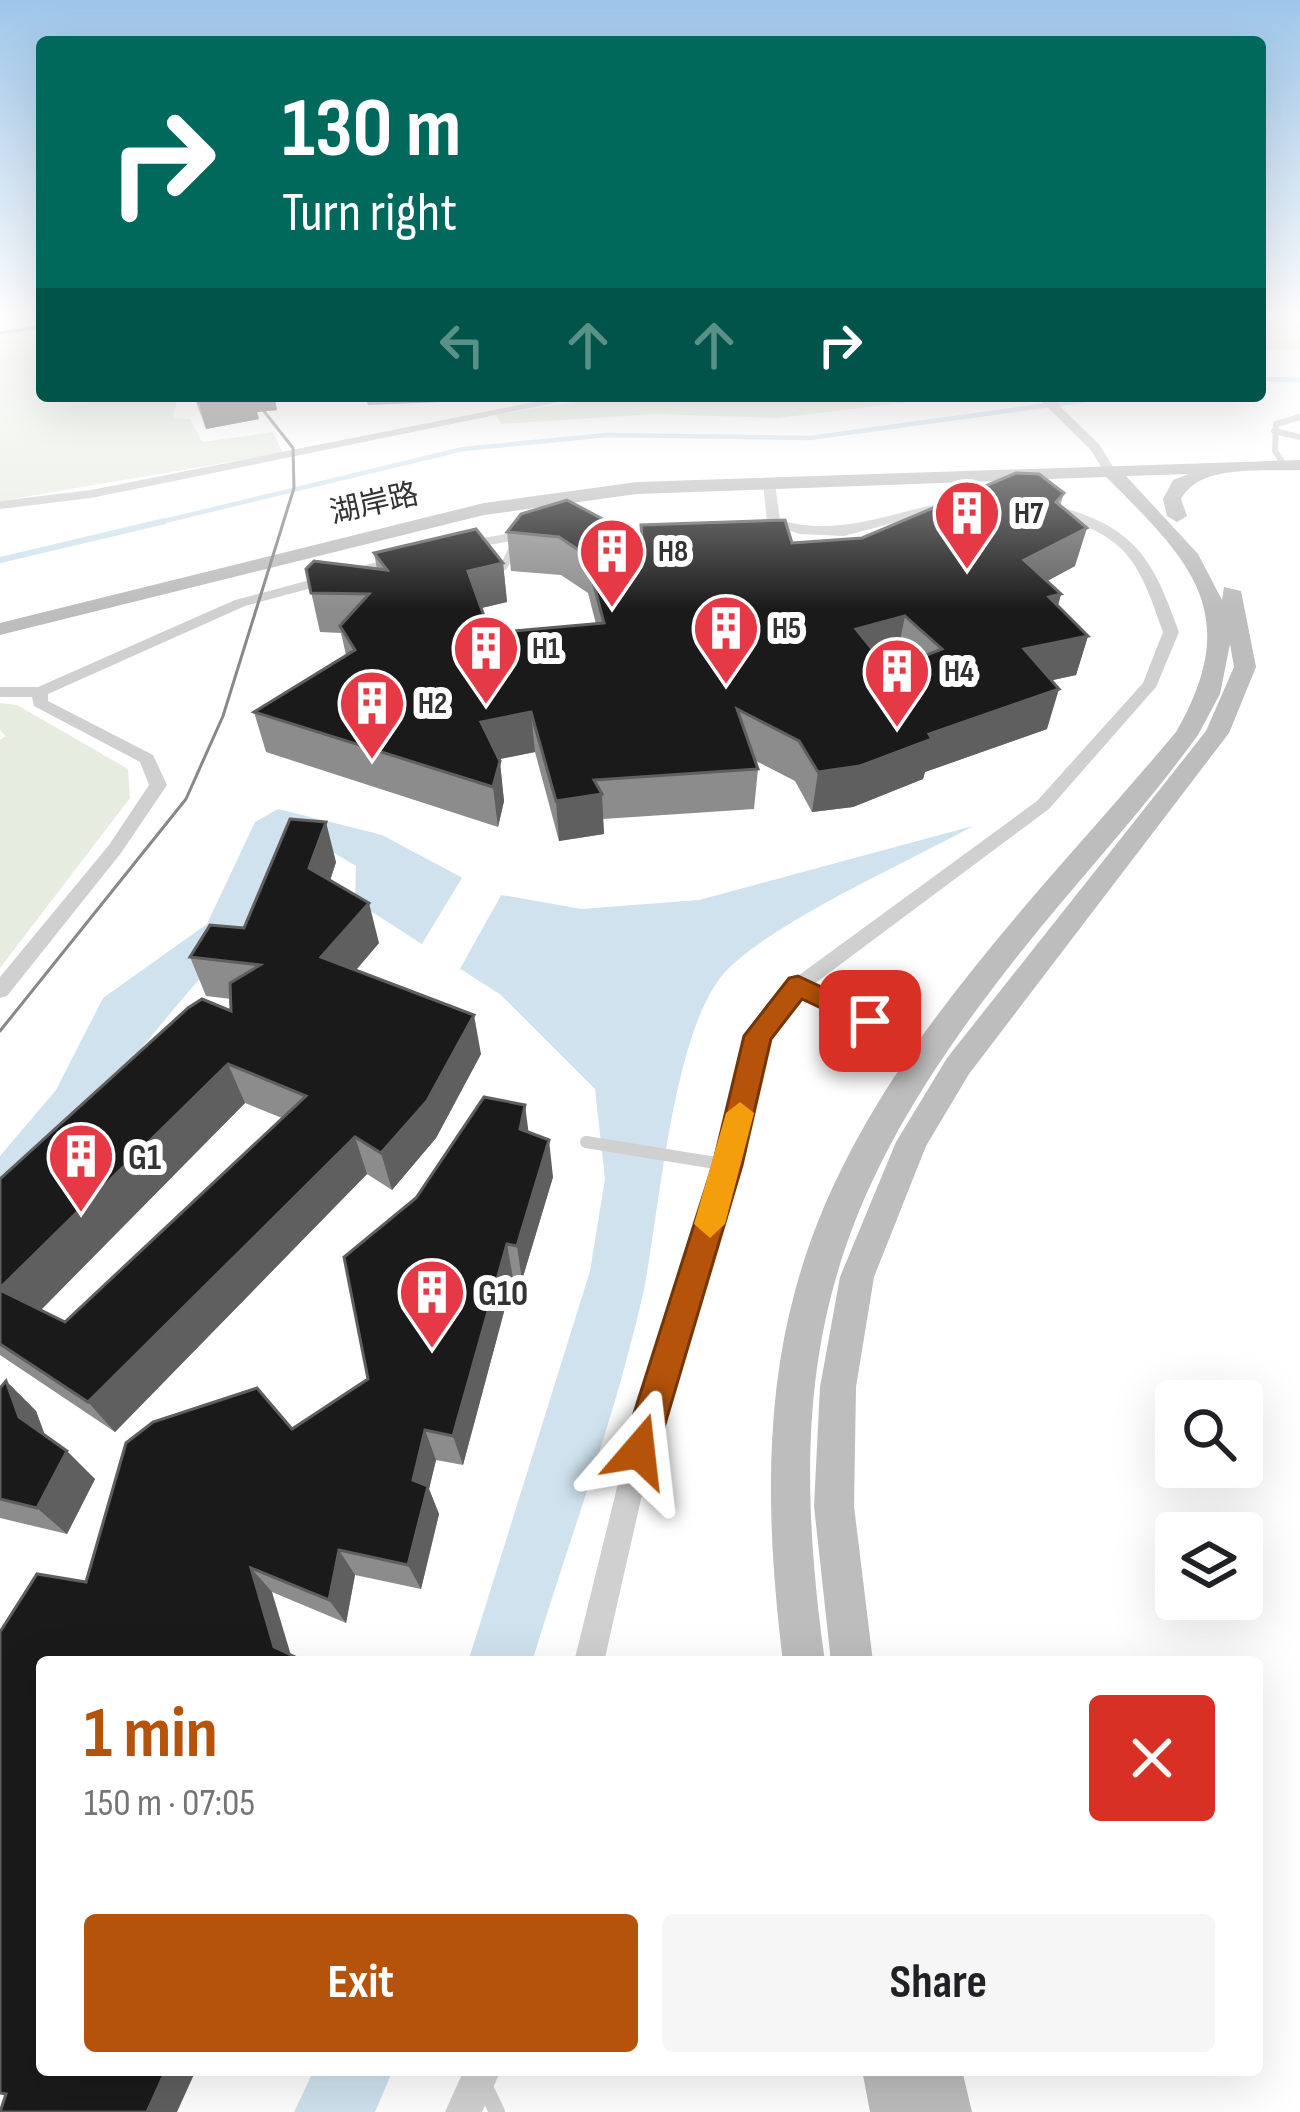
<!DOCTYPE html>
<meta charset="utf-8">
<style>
body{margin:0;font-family:"Sofia Sans Condensed","Noto Sans SC",sans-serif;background:#f6f6f6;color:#202124;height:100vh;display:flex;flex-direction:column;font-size:45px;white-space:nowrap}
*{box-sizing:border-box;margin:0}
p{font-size:39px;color:#757577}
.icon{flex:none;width:66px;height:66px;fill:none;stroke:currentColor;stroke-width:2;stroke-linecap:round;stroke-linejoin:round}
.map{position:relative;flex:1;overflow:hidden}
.sheet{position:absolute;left:36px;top:1656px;width:1227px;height:420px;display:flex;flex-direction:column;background:#fff;border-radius:12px;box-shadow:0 12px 48px #0002}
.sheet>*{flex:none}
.hud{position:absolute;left:36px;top:36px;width:1230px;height:366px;border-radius:12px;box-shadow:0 12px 48px #0002;background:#00695c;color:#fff;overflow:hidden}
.controls{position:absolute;left:1155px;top:1380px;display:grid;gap:24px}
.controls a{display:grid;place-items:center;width:108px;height:108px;border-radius:12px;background:#fff;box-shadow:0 12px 48px #0002;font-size:60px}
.pin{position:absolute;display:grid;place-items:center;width:102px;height:102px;color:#fff;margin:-51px;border-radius:24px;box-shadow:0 6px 18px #0006}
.me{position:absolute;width:132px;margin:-66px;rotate:17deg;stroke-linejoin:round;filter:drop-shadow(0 0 9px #0008)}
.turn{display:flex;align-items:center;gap:42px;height:252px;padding:0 48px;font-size:54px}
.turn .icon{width:156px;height:156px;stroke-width:2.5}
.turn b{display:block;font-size:84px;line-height:102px}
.lanes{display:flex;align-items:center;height:114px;padding:0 48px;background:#0003;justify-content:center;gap:60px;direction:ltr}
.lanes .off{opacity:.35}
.round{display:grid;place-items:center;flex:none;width:126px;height:126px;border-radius:12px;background:#f6f6f6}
.overview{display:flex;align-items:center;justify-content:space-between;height:204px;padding:0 48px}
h1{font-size:72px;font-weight:700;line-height:90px;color:#b45309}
.button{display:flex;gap:24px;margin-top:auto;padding:24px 48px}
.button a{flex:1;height:138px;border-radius:12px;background:#b45309;color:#fff;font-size:48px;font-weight:700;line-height:138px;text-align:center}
.button a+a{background:#f6f6f6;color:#202124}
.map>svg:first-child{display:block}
</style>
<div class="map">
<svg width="1300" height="2112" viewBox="0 0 1300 2112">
<rect width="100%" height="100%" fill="#fff"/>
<g fill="#e6ecdf">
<polygon points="1260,315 1300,315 1300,350 1260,349"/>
<polygon points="42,328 42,396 178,396 173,418 190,419 202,442 273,432 283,453 0,501 0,335"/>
<polygon points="609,396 958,396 777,418 654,414 502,424 496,415"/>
<polygon points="0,703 17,705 128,769 130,798 0,968 0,740 6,736 0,730"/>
</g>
<g fill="#cfe2ee">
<path d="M278,809l104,26 109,58 90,16 118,-9 274,-74c-65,36 -196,94 -245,143 -56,56 -68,244 -85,325 -28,124 -74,246 -111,368h-64l122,-391 15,-92 -10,-90 -94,-94 -146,-94 1,-35 -32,-19c-121,114 -215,247 -324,370v-61l56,-66 47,-92 104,-74 48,-102z"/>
<polygon points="314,2070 393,2070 375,2112 294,2112"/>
</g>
<polygon fill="#fff" points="465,873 504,890 456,976 417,952"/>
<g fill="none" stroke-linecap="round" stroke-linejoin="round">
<g stroke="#cfe2ee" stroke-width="4.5">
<polyline points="1260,379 1300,380"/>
<polyline points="152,524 463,449 607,435 810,438 1115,396"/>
</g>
<polyline stroke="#cfe2ee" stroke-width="6" points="0,560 165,521"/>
<g stroke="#d0d0d0" stroke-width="6">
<polyline points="1274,431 1300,437"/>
<polyline points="1285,466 1275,451 1276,424 1300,417"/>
</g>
<polyline stroke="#d0d0d0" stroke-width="8" points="504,566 515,544"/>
<polyline stroke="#d0d0d0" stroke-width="9" points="798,985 929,1051"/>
<polyline stroke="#d0d0d0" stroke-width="12" points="586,1142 728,1165"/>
<polyline stroke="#d0d0d0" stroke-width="16" points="485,2087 497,2112"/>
<g fill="#d0d0d0" fill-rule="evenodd">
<polygon points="564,396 588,396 91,498 0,509 0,501 91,490"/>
<polygon points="1036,396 1049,396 1099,444 1115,470 1113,473 1105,473 1090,449"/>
<path d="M769,479l6,4 5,37c61,18 113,-9 173,-19l7,4 -116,31 -44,-2 -22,-7 -11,11 -7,-4 7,-12 -4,-39z"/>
<path d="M1044,505c15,0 31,6 46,12 56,23 69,61 89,115l-23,55 -107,122 -255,190 -26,39 -29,127 -87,286 -48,211h-30l52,-211 91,-286 31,-129 32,-47 257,-188 106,-118 20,-51c-27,-79 -37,-95 -119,-121z"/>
<polygon points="535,529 542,533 540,536 460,550 453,546 460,542"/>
<polygon points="400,556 405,557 405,563 245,606 48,694 48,701 153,755 167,785 121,853 7,996 0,998 0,977 109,845 149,785 140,762 34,706 32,697 0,697 0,687 38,687 235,600"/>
<polygon points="464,2070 501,2070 482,2112 445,2112"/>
</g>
<g fill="#bdbdbd" fill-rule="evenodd">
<path d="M1300,460v10c-35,2 -100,-7 -119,29l6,17 -10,6 -10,-6 -4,-17 10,-19 16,-6 -63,2 72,78 24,46 2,-13 17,4 15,76 -27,66 -260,341 -43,72 -52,131 -18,110 -2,119 19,156h-42l-17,-156 6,-119 20,-110 56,-135 51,-84 259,-327 28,-64 -4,-23 -10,50 -22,41c-55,76 -120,145 -178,218 -192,242 -238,403 -195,709h-42c-15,-123 -21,-250 12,-371 59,-220 239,-389 381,-559 68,-118 16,-170 -70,-255l-469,17 -153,21 -484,120v-12l484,-120 153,-21z"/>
<polygon points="862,2070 962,2070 972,2112 870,2112"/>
</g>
<g stroke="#888" stroke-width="3">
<polyline points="0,333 42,327"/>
<polyline points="0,1031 186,799 223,716 294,488 293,448 252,396"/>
</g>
</g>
<g fill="#8c8c8c" fill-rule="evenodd">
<polygon points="194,396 274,396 277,410 257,412 259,419 206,429"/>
<polygon points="365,396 524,396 495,400 368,405"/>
<path d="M1064,493l-4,13 15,60 -28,15 14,13 -3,12 30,30 -12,39 -24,5 -5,49 -122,43 -2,7 -70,28 -41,5 -17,-31 -41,-21 4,9 -4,40 -151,10 1,15 -45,7 -24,-89 -36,7 5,42 -6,26 -232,-75 -12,-40 92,-57 -5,-22 -21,-1 -14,-63h71l-3,-16 129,10 4,39 -26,6 9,25 106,-9 -8,-31 -27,-18 -50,-4 -4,-39 134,8 151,3 70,-5zM897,655l9,8 -17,7 -8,-10z"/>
<path d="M336,862l-6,19 49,62 -23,27 125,84 -45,84 -44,52 -25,-16 -252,258 -115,-77v-176l231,-168v-12l-25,-3 -16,-39 54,-29zM245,1103l37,15 -217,204 -24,-12z"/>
<polygon points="528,1132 553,1177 522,1280 513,1278 463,1465 436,1460 429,1489 439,1514 421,1589 355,1575 346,1623 272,1592 6,2094 86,1582 292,1429 368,1379"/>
<polygon points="6,1381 36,1411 45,1436 95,1479 67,1534 0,1518 0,1388"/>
</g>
<g fill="#5f5f5f">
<polygon points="229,396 274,396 277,410 257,412 259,419 206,429 199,402"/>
<polygon points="494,396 524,396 495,400"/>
<polygon points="1087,528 1075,566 1014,599 1024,560"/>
<polygon points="503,563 507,602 473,610 468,571"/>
<polygon points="1061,594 1050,633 1049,597"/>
<polygon points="905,616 897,655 851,669 856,629"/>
<polygon points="1088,636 1076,675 1013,689 1024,649"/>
<polygon points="1059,689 1047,729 925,772 923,779 853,807 812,812 818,772"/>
<polygon points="531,712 535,752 486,762 481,722"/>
<polygon points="500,761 504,801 498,827 493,787"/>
<polygon points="602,794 604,834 559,841 556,801"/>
<polygon points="326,822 336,862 321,908 309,868"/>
<polygon points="369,903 379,943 333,997 321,957"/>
<polygon points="474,1015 481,1054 436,1138 392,1190 381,1153"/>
<polygon points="228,1064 245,1103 28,1323 0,1291 0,1288"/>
<polygon points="525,1105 530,1143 520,1129"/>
<polygon points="355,1137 367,1174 115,1432 88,1402"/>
<polygon points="549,1140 553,1177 522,1280 517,1246"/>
<polygon points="507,1244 513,1278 463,1465 453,1436"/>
<polygon points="6,1381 36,1411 49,1446 19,1417"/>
<polygon points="425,1430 436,1460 429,1489 439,1514 421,1589 408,1565 413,1480"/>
<polygon points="67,1451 95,1479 67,1534 37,1508"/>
<polygon points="339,1550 355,1575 346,1623 329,1600"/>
<polygon points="251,1568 272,1592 293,1662 274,1647"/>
<polygon points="166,2070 196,2070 177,2112 147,2112"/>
</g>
<g fill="#1a1a1a" stroke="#5f5f5f" stroke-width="3" fill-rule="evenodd">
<polygon points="196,396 229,396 199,402"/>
<path d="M1016,473l23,1 25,19 -8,9 31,26 -63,32 37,34 -12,3 39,39 -64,13 35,40 -130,45 3,5 -72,27 -42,6 -19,-31 -62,-32 21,60 -164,11 8,14 -46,7 -25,-89 -50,10 19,39 -7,26 -239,-75 101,-62 -15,-24 29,-32 -58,-1 -5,-24 8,-8 73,9 -13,-17 102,-24 27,34 -35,8 22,62 114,-10 -18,-68 -27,-18 -52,-5 14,-18 46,-14 75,40 -1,-15 144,-5 7,23 70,-5zM905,616l37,33 -53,21 -33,-41z"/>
<polygon points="290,819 326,822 309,868 369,903 321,957 474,1015 427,1101 381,1153 355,1137 88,1402 0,1344 0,1290 65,1322 306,1096 228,1064 0,1288 0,1179 188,1008 202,999 231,1011 230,983 260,965 190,957 210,925 244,928"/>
<polygon points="484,1097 525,1105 520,1129 549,1140 517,1246 507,1244 453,1436 425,1430 413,1480 428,1486 408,1565 339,1550 329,1600 251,1568 274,1647 306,1662 42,1662 42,2070 166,2070 147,2112 0,2112 6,2094 0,2093 0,1632 37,1574 86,1582 126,1443 153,1422 257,1388 292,1429 368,1379 344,1257 416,1198"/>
<polygon points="6,1381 19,1417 67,1451 37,1508 0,1499 0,1388"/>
</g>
<linearGradient id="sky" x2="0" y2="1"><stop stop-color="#9ec6ea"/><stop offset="0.52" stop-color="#fff"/><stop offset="1" stop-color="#fff" stop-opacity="0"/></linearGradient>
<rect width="1300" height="610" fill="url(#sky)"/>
<polygon fill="#b45309" stroke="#753606" stroke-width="3" points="798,976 879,1014 883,1021 870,1031 802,999 771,1039 742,1165 657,1451 652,1463 639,1468 627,1463 622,1451 713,1165 744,1036 789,978"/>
<polygon fill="#f59e0b" points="740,1102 754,1113 725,1224 710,1238 694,1224 726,1113"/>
<defs>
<g id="building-pin" transform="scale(3.45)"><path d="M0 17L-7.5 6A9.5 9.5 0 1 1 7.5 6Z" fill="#e63946" stroke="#fff"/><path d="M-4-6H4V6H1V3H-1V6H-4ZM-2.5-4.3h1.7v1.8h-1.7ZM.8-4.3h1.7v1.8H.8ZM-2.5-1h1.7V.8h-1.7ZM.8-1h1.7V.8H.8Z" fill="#fff"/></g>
</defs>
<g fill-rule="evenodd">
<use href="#building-pin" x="967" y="513"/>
<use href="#building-pin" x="612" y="551"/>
<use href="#building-pin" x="726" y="628"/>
<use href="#building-pin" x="486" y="648"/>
<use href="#building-pin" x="897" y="671"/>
<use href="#building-pin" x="372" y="703"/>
<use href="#building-pin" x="81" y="1156"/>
<use href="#building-pin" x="432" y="1292"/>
</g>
<g text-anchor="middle" stroke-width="12" stroke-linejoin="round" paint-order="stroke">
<g font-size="30" fill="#333" stroke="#fff">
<text transform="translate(374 503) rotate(-13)" y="10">湖岸路</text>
</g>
<g font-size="30" font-weight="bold" fill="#333" stroke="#fff" text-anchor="start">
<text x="1014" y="523">H7</text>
<text x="658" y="561">H8</text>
<text x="772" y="638">H5</text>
<text x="532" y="658">H1</text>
<text x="944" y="681">H4</text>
<text x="418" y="713">H2</text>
</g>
<g font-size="36" font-weight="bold" fill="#333" stroke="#fff" text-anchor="start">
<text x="128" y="1169">G1</text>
<text x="478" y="1305">G10</text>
</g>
</g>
</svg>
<div class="controls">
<a><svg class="icon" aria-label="search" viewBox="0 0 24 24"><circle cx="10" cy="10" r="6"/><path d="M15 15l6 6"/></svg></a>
<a><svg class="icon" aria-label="layers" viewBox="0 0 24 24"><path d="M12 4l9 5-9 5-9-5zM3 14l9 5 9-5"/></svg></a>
</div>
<div class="pin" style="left:870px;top:1021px;background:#d93025"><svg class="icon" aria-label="arrive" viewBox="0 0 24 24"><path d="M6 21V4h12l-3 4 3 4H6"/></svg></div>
<svg class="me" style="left:639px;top:1451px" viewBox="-20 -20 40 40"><path d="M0-17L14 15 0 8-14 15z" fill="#b45309" stroke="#fff" stroke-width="4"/></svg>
<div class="hud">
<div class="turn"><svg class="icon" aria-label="right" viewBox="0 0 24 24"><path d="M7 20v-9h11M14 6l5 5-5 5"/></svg><div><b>130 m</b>Turn right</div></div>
<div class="lanes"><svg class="icon off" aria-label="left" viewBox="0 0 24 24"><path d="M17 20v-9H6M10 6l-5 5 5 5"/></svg><svg class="icon off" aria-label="ahead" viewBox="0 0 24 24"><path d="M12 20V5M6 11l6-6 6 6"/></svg><svg class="icon off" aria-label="ahead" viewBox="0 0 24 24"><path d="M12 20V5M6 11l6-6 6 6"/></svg><svg class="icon" aria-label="right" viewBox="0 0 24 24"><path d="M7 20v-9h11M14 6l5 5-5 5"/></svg></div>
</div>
<section class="sheet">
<div class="overview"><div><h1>1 min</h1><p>150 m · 07:05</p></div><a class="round" style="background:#d93025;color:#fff"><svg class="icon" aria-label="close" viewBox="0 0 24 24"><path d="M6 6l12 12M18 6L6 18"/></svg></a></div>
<div class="button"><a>Exit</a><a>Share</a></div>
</section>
</div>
